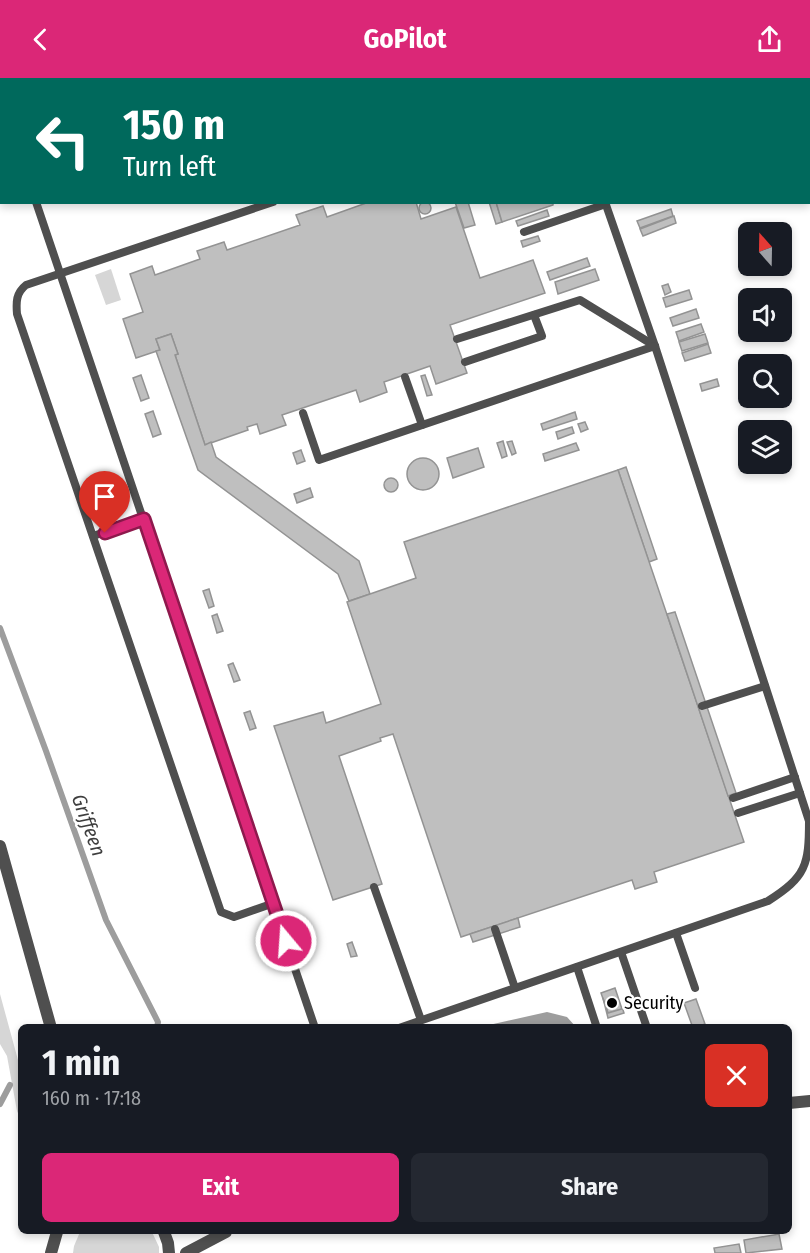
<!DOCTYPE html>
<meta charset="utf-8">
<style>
body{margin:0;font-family:"Fira Sans Condensed",sans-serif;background:#242831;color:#f1f3f6;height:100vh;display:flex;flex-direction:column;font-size:22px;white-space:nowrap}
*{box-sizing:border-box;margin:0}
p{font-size:20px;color:#9ea1a6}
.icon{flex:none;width:33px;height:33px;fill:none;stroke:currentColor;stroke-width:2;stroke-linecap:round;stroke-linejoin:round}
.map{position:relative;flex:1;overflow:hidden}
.side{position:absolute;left:18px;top:946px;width:774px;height:210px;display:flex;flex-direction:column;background:#171b24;border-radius:9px;box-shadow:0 3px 9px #0003}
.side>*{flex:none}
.banner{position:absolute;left:0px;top:0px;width:810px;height:126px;box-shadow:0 3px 9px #0003;background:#00695c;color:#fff;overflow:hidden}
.needle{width:39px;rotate:340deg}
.controls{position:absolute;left:738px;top:144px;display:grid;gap:12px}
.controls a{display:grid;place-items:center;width:54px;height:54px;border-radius:9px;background:#171b24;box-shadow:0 3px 9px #0003;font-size:30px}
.pin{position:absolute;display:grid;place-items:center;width:51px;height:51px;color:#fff;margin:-62px -26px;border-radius:50% 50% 50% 0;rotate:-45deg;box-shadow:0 0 6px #0007}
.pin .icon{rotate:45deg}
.me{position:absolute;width:66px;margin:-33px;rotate:342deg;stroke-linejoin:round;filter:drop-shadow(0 0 4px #0008)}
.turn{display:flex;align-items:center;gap:21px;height:126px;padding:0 24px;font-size:27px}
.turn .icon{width:78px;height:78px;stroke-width:2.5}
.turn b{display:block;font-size:42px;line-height:51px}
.round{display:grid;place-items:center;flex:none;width:63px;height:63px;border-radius:9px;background:#242831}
.summary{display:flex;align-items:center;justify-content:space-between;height:102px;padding:0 24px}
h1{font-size:36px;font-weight:700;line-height:45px}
.button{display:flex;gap:12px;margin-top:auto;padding:12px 24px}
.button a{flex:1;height:69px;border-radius:9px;background:#db2777;color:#fff;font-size:24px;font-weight:700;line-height:69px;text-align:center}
.button a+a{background:#242831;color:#f1f3f6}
header{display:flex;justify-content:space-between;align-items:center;height:78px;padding:0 24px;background:#db2777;color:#fff;font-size:27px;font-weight:700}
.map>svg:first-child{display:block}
</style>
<header><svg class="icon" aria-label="back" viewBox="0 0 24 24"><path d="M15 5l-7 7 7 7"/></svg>GoPilot<svg class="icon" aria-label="share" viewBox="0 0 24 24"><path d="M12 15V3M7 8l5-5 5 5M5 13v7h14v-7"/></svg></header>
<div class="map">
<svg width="810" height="1175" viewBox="0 0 810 1175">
<rect width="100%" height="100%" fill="#fff"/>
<g fill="#d6d6d6">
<polygon points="111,191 121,222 106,227 95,197"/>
<polygon points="0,916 21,993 21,1042 17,1033 7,978 0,966"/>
<polygon points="80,1154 152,1154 159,1169 159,1175 73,1175 74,1168"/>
</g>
<polygon fill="#9d9d9d" points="547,934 567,939 576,949 480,949"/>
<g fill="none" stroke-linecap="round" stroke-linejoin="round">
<g stroke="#9d9d9d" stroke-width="6">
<polyline points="0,550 46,673 106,842 158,944 157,950"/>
<polyline points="0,1026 10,1007"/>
</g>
</g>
<g fill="#bfbfbf" stroke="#939393" stroke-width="1.5">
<circle cx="425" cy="130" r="6"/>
<polygon points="369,124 416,124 421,141 456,129 480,200 533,182 545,215 450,247 467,295 436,306 430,288 384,304 387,314 360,324 356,312 282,337 286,347 260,356 257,346 247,349 248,352 205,367 175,277 178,276 171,256 156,261 160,272 136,280 123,241 143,234 130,196 152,188 155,197 200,181 197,173 224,164 227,172 300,147 296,137 323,128 327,139"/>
<polygon points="455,124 468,124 475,147 464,150"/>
<polygon points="489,124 496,124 502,144 496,146"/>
<polygon points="496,124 553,124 553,127 502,144"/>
<polygon points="671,131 673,138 640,150 637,143"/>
<polygon points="547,132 549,138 518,148 516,143"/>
<polygon points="674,138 676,145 643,158 640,151"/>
<polygon points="538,158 540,163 523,169 521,163"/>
<polygon points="587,180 590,188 550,202 547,194"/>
<polygon points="595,191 599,202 558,216 555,204"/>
<polygon points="668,206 671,214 665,217 662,208"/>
<polygon points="689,212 692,221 666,229 663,220"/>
<polygon points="696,231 699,240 673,248 670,240"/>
<polygon points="701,246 704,254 679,263 676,254"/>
<polygon points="171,256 178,276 175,277 205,367 211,364 216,379 359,483 370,516 349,523 338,496 198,392 156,273 160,272 156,261"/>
<polygon points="705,256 708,265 682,273 679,264"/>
<polygon points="708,266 711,275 685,283 682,275"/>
<polygon points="141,297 149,320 141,323 133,300"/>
<polygon points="425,297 432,317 427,318 421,298"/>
<polygon points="717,301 719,308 702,313 700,306"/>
<polygon points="153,333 161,356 153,359 145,336"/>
<polygon points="575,334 577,341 543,352 541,346"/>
<polygon points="585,344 588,351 581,354 578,346"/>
<polygon points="572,349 574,355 558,361 556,354"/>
<polygon points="503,363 507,378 502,380 497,365"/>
<polygon points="512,363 516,375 512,377 507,364"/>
<polygon points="576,365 579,372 545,383 543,376"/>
<polygon points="478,370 484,389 453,400 447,380"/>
<polygon points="301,372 305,383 297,386 293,375"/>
<circle cx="423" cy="396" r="16"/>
<polygon points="626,389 657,481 649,484 618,392"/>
<polygon points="618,392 744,764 654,794 657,804 635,811 632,802 461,859 393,656 380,660 381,663 339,678 382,806 333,822 274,648 323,634 326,645 381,626 347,524 416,500 404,464"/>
<circle cx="391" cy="407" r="7"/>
<polygon points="310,410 313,419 297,425 294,416"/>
<polygon points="209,511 214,528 209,530 203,513"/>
<polygon points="675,534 736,715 728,718 667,536"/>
<polygon points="217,536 223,553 217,555 212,538"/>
<polygon points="233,585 240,602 234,604 228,587"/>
<polygon points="250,633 256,650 250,652 244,635"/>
<polygon points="518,840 520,849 473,864 470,856"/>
<polygon points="352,864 357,878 351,879 347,866"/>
<polygon points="615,910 622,931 608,935 601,915"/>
<polygon points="603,920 608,935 622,931 622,929 624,935 608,940"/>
<polygon points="696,921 705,946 693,950 684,925"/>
<polygon points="779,1156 782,1171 746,1175 744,1162"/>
<polygon points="739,1166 741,1175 715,1175 714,1170"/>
</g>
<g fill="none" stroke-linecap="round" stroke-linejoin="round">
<g stroke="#4f4f4f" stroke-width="8">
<polyline points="394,0 395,2"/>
<polyline points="0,30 2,31"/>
<polyline points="36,124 315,950"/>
<path d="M273,124l-247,83c-10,8 -10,17 -9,29l204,598 13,5 40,-14"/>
<polyline points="605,124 655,268"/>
<polyline points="524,154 606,126"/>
<polyline points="457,261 580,222 655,268"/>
<polyline points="465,284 542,258 534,237"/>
<polyline points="405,299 422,347"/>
<path d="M303,335l16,47 336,-114 154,475c0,44 -3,56 -41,80l-369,127"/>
<polyline points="93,458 144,441"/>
<polyline points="702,628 765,608"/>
<polyline points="733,720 795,699"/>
<polyline points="738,735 800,715"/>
<polyline points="374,809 421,942"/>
<polyline points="495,851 515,910"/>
<polyline points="676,855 695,910"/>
<polyline points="621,874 647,950"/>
<polyline points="577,889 597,950"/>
</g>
<g stroke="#4f4f4f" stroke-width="12">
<polyline points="0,768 51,950"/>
<polyline points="789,1025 810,1023"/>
<polyline points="164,1154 168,1165 169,1175"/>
<polyline points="51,1175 57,1154"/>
<polyline points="186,1175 226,1154"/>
</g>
</g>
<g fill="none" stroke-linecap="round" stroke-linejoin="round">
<g stroke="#8e194d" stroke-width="15">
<polyline id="route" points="105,455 144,441 286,863"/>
</g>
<use href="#route" stroke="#db2777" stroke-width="10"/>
</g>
<circle fill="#000" stroke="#fff" stroke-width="2" cx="612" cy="925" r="6"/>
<g text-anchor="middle" stroke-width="4.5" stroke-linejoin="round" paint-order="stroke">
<g font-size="18" fill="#000" stroke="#fff" text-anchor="start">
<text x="624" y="931">Security</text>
</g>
<g font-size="20" font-style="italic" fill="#3e3e3e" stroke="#fff">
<text transform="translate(89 747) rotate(70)" y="7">Griffeen</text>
</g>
</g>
</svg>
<div class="controls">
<a><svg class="needle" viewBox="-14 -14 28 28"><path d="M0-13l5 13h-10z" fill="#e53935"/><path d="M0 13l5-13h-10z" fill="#9ea1a6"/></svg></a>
<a><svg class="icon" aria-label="sound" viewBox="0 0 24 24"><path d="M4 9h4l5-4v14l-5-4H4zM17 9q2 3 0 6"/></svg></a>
<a><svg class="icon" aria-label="search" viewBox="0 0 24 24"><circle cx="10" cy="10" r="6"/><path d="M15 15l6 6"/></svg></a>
<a><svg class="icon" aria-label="layers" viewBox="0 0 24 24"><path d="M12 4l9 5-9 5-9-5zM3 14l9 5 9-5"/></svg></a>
</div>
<div class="pin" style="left:105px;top:455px;background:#d93025"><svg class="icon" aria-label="arrive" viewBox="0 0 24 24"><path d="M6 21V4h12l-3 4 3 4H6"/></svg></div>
<svg class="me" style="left:286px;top:863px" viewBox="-20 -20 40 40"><circle r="17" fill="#db2777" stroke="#fff" stroke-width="3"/><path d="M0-11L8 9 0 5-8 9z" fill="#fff"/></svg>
<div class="banner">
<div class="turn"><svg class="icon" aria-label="left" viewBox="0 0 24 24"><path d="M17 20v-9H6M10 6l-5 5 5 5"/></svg><div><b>150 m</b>Turn left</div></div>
</div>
<section class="side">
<div class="summary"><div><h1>1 min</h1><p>160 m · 17:18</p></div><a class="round" style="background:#d93025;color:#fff"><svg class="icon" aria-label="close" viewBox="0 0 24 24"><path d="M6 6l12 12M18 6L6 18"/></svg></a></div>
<div class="button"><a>Exit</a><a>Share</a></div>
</section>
</div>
